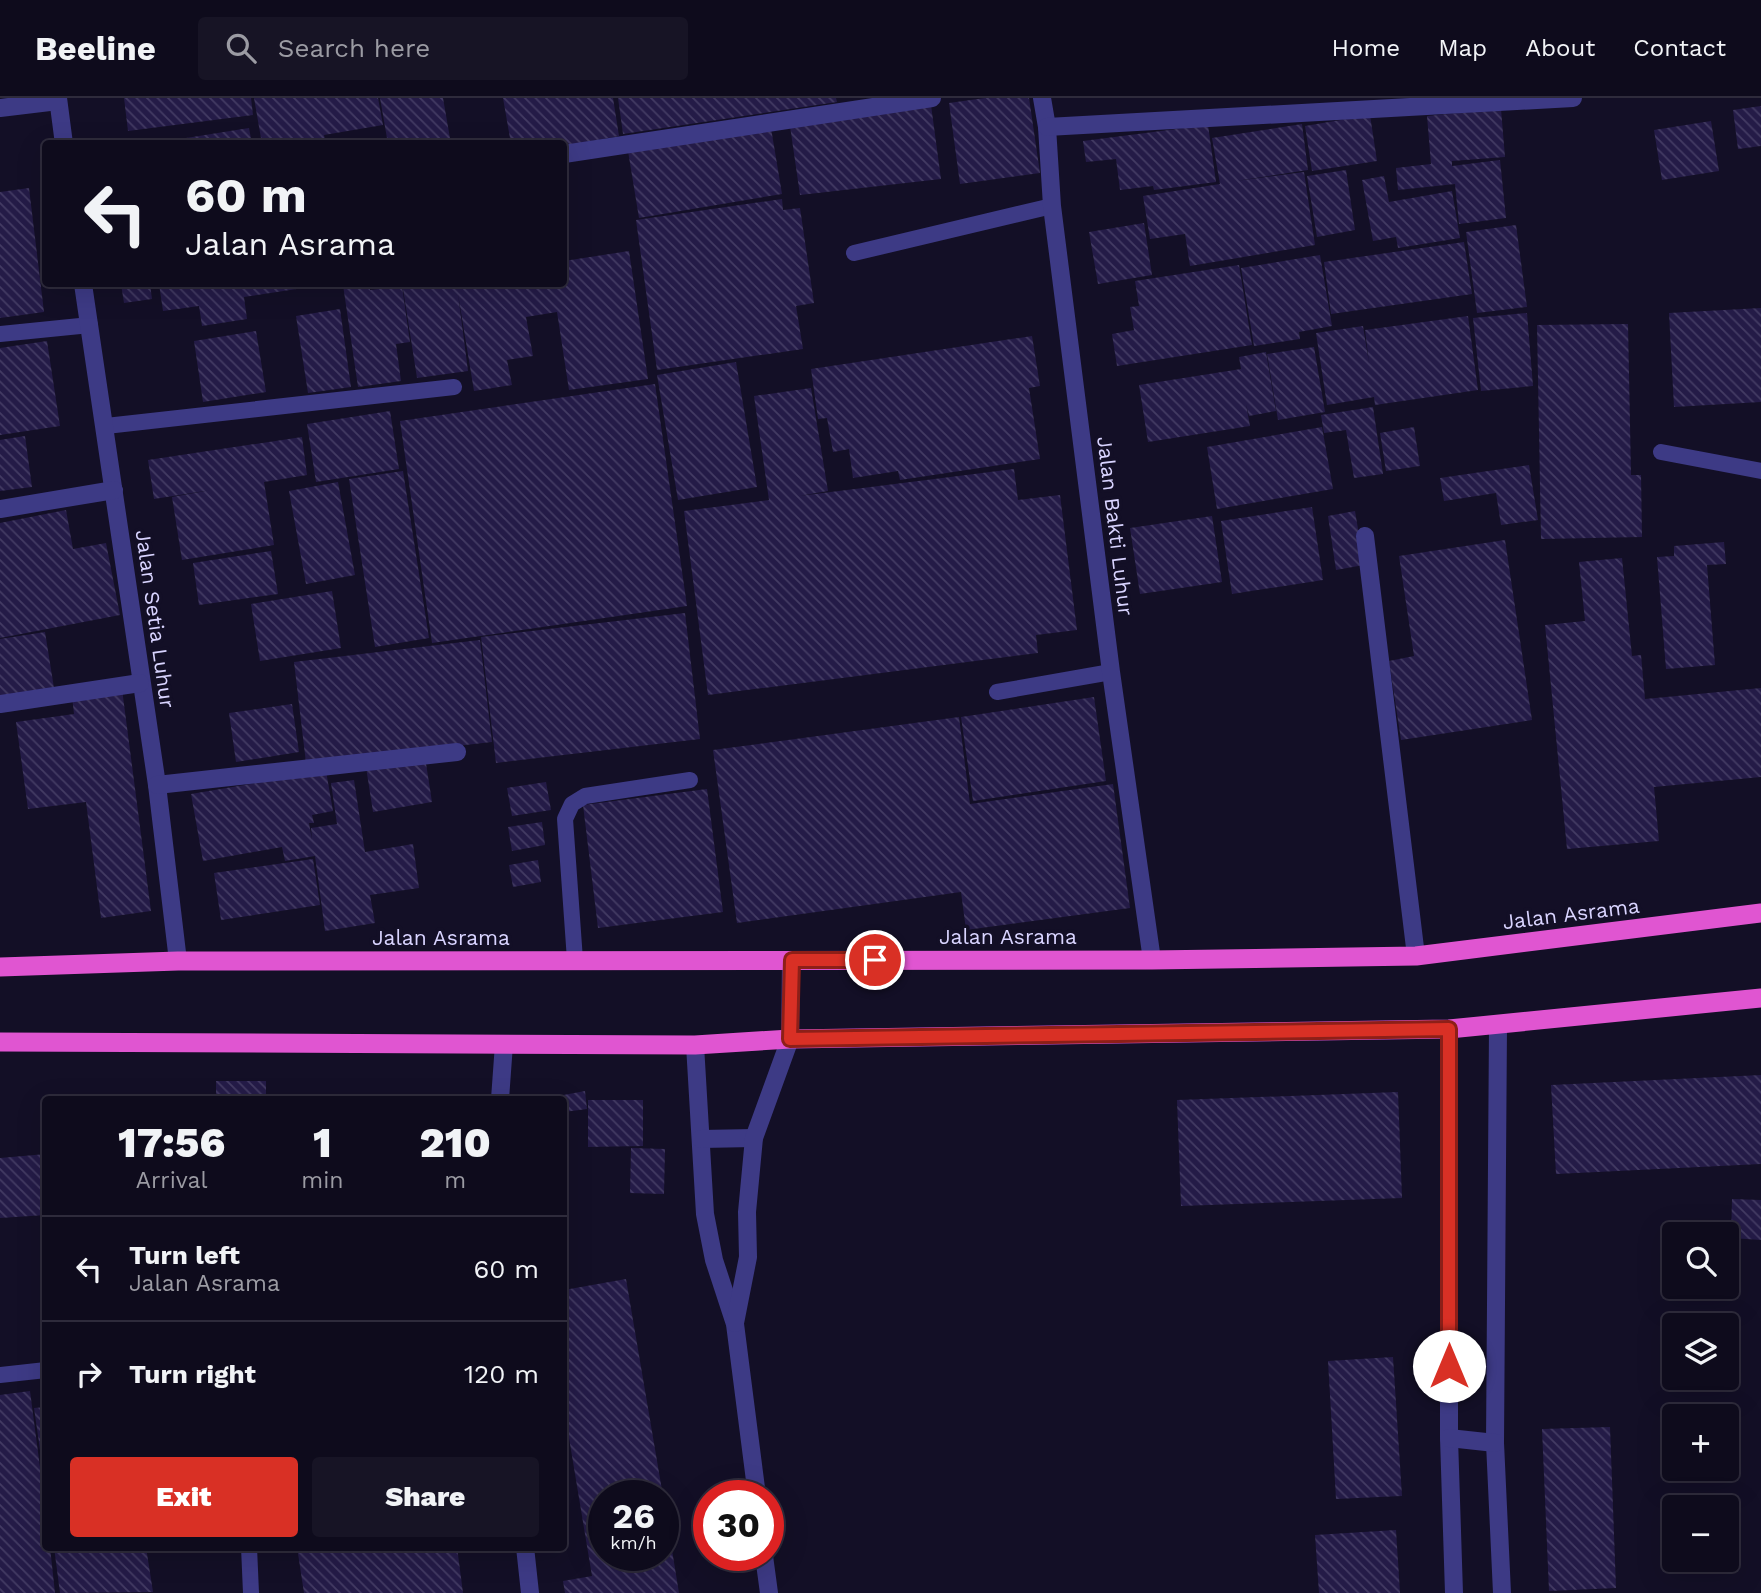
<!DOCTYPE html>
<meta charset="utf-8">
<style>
body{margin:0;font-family:"Work Sans",sans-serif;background:#171425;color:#f1f3f6;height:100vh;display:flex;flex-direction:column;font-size:26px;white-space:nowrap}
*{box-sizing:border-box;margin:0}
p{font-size:23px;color:#9b9ba3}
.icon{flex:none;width:38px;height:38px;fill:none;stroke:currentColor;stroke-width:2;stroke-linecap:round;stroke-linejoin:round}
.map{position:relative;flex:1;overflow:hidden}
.sheet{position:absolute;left:42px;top:998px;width:525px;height:455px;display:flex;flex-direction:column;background:#0e0b1c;border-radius:7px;box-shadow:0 7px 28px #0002,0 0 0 2px #2e2b3b}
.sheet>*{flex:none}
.guide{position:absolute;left:42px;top:42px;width:525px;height:147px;border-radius:7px;box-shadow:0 7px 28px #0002,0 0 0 2px #2e2b3b;background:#0e0b1c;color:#f1f3f6;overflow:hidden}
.tools{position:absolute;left:1662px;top:1124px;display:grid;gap:14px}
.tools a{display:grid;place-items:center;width:77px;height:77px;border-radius:7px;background:#0e0b1c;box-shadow:0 7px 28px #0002,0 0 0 2px #2e2b3b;font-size:35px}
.speed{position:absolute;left:588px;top:1382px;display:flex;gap:14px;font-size:35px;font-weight:700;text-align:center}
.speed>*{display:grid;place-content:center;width:91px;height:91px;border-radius:50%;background:#0e0b1c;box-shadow:0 7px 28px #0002,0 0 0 2px #2e2b3b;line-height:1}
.speed small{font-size:18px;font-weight:400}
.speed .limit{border:10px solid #d22;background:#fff;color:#111}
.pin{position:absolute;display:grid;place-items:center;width:60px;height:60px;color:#fff;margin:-30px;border:4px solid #fff;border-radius:50%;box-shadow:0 2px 7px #0007}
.me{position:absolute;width:77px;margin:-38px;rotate:0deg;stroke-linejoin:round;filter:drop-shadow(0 0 5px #0008)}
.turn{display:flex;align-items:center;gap:24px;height:147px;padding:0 28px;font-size:32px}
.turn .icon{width:91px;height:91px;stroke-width:2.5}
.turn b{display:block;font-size:49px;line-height:60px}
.eta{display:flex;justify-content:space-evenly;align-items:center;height:119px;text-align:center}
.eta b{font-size:42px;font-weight:800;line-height:49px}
.cta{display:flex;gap:14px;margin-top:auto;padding:14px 28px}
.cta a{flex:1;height:80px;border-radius:7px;background:#d93025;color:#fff;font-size:28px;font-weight:800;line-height:80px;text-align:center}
.cta a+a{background:#171425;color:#f1f3f6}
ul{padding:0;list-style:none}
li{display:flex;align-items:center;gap:21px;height:105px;padding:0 28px;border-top:2px solid #2e2b3b}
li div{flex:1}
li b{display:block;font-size:26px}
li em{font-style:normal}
header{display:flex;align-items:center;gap:42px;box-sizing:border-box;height:98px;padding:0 35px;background:#0e0b1c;border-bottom:2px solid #2e2b3b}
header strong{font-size:33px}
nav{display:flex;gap:38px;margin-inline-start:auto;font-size:24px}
.search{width:490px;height:63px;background:#171425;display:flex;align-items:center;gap:18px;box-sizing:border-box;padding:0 24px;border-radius:7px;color:#9b9ba3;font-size:26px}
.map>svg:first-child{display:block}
</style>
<header>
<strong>Beeline</strong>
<div class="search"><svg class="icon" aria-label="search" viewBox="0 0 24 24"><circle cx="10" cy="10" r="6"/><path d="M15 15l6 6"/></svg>Search here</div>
<nav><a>Home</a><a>Map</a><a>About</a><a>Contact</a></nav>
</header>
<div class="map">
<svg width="1761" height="1495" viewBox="0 0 1761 1495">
<defs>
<pattern id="building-back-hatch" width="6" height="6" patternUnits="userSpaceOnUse" patternTransform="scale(1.75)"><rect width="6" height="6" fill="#241b47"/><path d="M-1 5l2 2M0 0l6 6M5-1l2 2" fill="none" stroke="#433b63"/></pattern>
</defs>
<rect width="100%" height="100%" fill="#130f26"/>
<g fill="url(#building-back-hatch)">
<polygon points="124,0 251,0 253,17 128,33"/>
<polygon points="254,0 378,0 383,27 324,37 326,46 262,46"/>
<polygon points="380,0 443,0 451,46 388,46"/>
<polygon points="503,0 613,0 619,38 564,48 511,46"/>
<polygon points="618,0 836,0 837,4 623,36"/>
<polygon points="985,0 1029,0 1040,75 960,86 949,5"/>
<polygon points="931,7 941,81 800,97 790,28"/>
<polygon points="1761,8 1761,48 1738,51 1733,12"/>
<polygon points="1501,11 1505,59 1452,63 1452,68 1500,62 1506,120 1459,126 1455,86 1398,92 1396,70 1431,66 1427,18"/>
<polygon points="1370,17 1377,63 1312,73 1305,28"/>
<polygon points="1711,23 1719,73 1662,82 1654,32"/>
<polygon points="1302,26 1308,72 1236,83 1304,74 1315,147 1190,168 1185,136 1150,141 1143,98 1220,86 1212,40"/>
<polygon points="1208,27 1216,84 1154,92 1153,88 1120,92 1116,61 1086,64 1083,43"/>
<polygon points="249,30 252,46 161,46 161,44"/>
<polygon points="771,30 782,96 639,120 628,53"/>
<polygon points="1346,72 1355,132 1317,139 1307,78"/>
<polygon points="1384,78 1389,104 1452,93 1460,140 1398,150 1396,139 1373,143 1362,82"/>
<polygon points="29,90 44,214 0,220 0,94"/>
<polygon points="782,101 783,112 800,110 814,205 796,208 803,251 657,272 636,122"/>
<polygon points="1144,125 1152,177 1098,186 1089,134"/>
<polygon points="1516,127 1527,209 1477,215 1466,134"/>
<polygon points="1464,144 1472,196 1331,216 1324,164"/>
<polygon points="629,153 648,281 569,292 557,214 526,219 533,258 507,262 512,287 474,293 458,196 468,273 417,280 403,191 441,186 455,186 456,188 564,186 564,163"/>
<polygon points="1320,157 1332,228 1299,234 1300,241 1254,248 1241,170"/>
<polygon points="1239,167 1252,247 1117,268 1112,236 1134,232 1130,209 1139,208 1135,183"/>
<polygon points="121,186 150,186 152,201 124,205"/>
<polygon points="159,186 303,186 303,190 244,199 247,221 202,228 199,208 163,213"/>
<polygon points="370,186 370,192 402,188 410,244 396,246 401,283 358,289 343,187"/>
<polygon points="1761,210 1761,304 1674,309 1669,215"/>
<polygon points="340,211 351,289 308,295 296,218"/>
<polygon points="1527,215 1533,288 1481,293 1473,220"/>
<polygon points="1468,218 1478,292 1375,307 1374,299 1327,307 1316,235 1363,228 1369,265 1365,232"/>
<polygon points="1628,226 1631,377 1641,377 1642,439 1541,441 1537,227"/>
<polygon points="256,233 266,294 203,304 194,243"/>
<polygon points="1032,238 1040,288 1029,290 1040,361 900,382 898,373 853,380 849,351 833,354 827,320 818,321 811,271"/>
<polygon points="47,243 60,328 0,337 0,250"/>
<polygon points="1314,249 1325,314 1278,322 1267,256"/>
<polygon points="1266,254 1276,313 1249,318 1246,306 1250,328 1148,344 1139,287 1241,271 1239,259"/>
<polygon points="736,264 757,389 678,402 657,277"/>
<polygon points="655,286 687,508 432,545 400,323"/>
<polygon points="811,290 828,393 799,398 1014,371 1018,402 1060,397 1077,532 1036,537 1038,555 708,597 684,413 769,402 754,298"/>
<polygon points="1373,309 1383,376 1354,380 1346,332 1324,335 1321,317"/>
<polygon points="390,313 399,371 316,384 307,326"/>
<polygon points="1322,329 1333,391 1217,411 1207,349"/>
<polygon points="1414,329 1420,368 1386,373 1380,335"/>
<polygon points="25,338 32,389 0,393 0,342"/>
<polygon points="302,339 307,377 264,384 274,447 182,462 172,399 211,392 154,401 148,362"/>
<polygon points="1529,367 1538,422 1501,427 1496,395 1444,403 1440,380"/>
<polygon points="403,373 429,540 375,549 349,381"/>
<polygon points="338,384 355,477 306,486 289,393"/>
<polygon points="1312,409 1323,482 1232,496 1221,423"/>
<polygon points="66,412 73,451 106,445 120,517 0,540 0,425"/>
<polygon points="1355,413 1364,467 1336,472 1328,418"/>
<polygon points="1212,418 1222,484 1140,496 1130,430"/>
<polygon points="1505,442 1532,622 1401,642 1389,563 1414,558 1399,458"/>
<polygon points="1724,444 1726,466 1707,467 1715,567 1666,571 1657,459 1674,458 1674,448"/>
<polygon points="271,453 278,496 199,507 193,465"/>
<polygon points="1622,460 1632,558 1641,557 1645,601 1761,590 1761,679 1654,689 1659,743 1567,751 1545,527 1585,523 1579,464"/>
<polygon points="332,493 341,550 260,563 251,506"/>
<polygon points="685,515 700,641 496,665 481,539"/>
<polygon points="45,534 54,590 0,599 0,541"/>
<polygon points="480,542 492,644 306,665 294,564"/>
<polygon points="122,591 151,813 101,820 86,704 28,711 16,624 74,616 72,598"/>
<polygon points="1094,599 1106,683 973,703 961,619"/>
<polygon points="292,606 299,654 236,664 229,615"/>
<polygon points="959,619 970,706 1113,686 1130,810 966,832 961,794 737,825 713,652"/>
<polygon points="425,659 432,704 373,714 366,669"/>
<polygon points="326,673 333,713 312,717 314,725 309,725 312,742 311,730 337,726 331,685 354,682 365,754 413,746 419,790 370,797 375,825 325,833 315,758 285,763 282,749 203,763 191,696"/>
<polygon points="546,684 551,712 512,718 507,690"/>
<polygon points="707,691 723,814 598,830 583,707"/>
<polygon points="542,724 545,747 512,753 508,729"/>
<polygon points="313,761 320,807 221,822 214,775"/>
<polygon points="538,762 541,784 513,789 509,767"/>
<polygon points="1761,977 1761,1066 1556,1076 1551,987"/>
<polygon points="216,983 266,983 266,996 416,1001 216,1001"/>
<polygon points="585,993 587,1011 564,1014 564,1001 542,1001"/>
<polygon points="1398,994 1402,1100 1181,1108 1177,1002"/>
<polygon points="588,1002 643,1002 643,1048 588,1049"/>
<polygon points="631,1050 665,1051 664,1096 630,1095"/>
<polygon points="46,1056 46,1117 0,1120 0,1060"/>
<polygon points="1732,1101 1761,1102 1761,1142 1731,1140"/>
<polygon points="626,1181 663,1398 604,1398 604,1458 663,1458 665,1409 679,1495 565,1495 563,1483 592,1478 564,1310 564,1192"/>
<polygon points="1393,1259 1402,1398 1336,1401 1328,1263"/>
<polygon points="30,1293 46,1415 46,1449 50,1449 55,1495 0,1495 0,1297"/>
<polygon points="46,1309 46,1380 44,1380 34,1310"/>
<polygon points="1610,1329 1616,1490 1549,1493 1542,1331"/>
<polygon points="1396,1432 1400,1495 1319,1495 1315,1437"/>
<polygon points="54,1449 146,1449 153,1494 60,1495"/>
<polygon points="297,1449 457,1449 463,1495 304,1495"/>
</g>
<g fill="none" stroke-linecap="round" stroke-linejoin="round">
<g stroke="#3d3a85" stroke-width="16">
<polyline points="854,155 1052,108"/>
<polyline points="0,236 90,227"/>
<polyline points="106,328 454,289"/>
<polyline points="1661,354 1761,373"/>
<polyline points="997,594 1111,574"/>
<polyline points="575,862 565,721 572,706 585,698 690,682"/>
<polyline points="0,1277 46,1272"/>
<polyline points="249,1449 251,1495"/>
</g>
<g stroke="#3d3a85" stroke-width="18">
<polyline points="58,0 64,46"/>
<polyline points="1042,0 1047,29 1052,108 1111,574 1152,862"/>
<polyline points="0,10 58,3"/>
<polyline points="1047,29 1573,0"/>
<polyline points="564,56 932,0"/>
<polyline points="83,186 157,687 178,863"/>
<polyline points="0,411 114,392"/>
<polyline points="1365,438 1416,858"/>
<polyline points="0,606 140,585"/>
<polyline points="157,687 457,654"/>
<polyline points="1498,928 1495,1345 1502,1495"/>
<polyline points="1449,931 1449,1340 1454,1495"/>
<polyline points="695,947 705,1116 714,1162 735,1226 757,1398"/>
<polyline points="500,1001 504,946"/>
<polyline points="701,1041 754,1040"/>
<polyline points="735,1225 748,1159 747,1114 754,1040 790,941 791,862"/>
<polyline points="1449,1340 1495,1345"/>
<polyline points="525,1449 530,1495"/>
<polyline points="764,1458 769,1495"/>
</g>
<g stroke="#e055d1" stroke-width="19">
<polyline points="0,869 178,863 1152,862 1416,858 1761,815"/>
<polyline points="0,944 695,947 790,941 1449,931 1761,900"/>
</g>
</g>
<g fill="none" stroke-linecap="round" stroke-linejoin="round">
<g stroke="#8d1f18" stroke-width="18">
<polyline id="route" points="875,862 792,862 790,941 1449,931 1449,1268"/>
</g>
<use href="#route" stroke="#d93025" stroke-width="12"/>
</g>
<g text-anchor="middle" stroke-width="7" stroke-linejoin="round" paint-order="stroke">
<g font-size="21" fill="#d9d4ff" stroke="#130f26">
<text transform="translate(1115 428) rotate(83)" y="7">Jalan Bakti Luhur</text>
<text transform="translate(155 521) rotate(82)" y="7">Jalan Setia Luhur</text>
<text transform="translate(1571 816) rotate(-7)" y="7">Jalan Asrama</text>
<text x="1008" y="846">Jalan Asrama</text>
<text x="441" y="847">Jalan Asrama</text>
</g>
</g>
</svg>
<div class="tools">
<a><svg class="icon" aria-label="search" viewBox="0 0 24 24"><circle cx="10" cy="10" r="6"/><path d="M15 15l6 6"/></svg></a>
<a><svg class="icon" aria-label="layers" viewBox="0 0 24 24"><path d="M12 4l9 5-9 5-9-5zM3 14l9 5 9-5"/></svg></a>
<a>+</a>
<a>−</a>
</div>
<div class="speed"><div>26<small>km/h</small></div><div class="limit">30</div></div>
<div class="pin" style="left:875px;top:862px;background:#d93025"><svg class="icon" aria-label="arrive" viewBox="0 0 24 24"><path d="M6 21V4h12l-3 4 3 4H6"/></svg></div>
<svg class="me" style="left:1449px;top:1268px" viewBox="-20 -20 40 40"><circle r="19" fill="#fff"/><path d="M0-13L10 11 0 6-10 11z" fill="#d93025"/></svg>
<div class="guide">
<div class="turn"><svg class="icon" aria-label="left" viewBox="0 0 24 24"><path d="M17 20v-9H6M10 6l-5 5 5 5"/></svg><div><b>60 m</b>Jalan Asrama</div></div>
</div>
<section class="sheet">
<div class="eta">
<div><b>17:56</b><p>Arrival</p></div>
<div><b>1</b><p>min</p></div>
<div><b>210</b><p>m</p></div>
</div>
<ul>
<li><svg class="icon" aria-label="left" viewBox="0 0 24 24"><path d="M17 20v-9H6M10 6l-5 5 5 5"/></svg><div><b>Turn left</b><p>Jalan Asrama</p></div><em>60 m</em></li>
<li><svg class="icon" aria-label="right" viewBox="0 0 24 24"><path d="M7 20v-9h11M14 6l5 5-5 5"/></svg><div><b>Turn right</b></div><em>120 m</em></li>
</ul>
<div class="cta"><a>Exit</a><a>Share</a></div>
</section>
</div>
